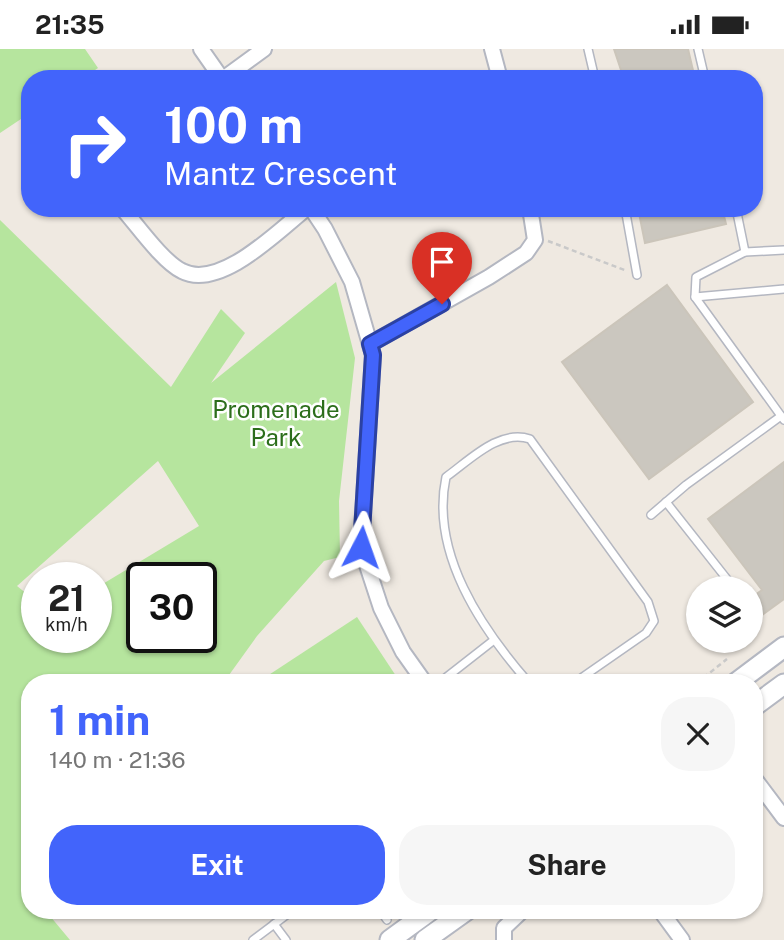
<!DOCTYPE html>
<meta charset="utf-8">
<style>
body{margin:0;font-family:"Public Sans",sans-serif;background:#f6f6f6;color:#222;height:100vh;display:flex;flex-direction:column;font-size:26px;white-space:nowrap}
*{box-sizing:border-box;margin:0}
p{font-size:23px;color:#767676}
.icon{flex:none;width:38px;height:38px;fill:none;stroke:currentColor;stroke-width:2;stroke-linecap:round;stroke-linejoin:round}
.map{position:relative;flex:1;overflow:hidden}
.sheet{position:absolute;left:21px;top:625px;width:742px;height:245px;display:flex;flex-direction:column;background:#fff;border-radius:28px;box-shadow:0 2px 5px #0004}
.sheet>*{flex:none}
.banner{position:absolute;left:21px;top:21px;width:742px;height:147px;border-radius:28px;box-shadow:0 2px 5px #0004;background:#4264fb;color:#fff;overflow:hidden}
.tools{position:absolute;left:686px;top:527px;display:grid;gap:14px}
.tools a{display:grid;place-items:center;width:77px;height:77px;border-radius:50%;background:#fff;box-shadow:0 2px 5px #0004;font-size:35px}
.speed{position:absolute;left:21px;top:513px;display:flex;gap:14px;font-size:35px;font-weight:700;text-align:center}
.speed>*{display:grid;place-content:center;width:91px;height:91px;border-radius:50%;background:#fff;box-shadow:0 2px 5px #0004;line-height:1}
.speed small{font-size:18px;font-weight:400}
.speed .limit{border:4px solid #111;border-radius:10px;background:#fff;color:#111}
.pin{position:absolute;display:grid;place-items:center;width:60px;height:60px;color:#fff;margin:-72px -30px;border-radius:50% 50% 50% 0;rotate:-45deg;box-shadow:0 0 7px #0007}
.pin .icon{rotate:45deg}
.me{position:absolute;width:77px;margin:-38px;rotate:4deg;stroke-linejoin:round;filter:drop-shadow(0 0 5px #0008)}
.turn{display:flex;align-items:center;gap:24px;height:147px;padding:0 28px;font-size:32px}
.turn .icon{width:91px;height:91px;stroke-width:2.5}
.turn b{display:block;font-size:49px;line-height:60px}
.round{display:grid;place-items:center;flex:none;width:74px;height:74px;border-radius:28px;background:#f6f6f6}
.headline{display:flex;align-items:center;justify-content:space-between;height:119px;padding:0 28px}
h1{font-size:42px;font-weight:700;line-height:52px;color:#4264fb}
.action{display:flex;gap:14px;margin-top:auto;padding:14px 28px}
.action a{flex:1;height:80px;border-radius:28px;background:#4264fb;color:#fff;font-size:28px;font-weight:700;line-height:80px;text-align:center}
.action a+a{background:#f6f6f6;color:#222}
.status{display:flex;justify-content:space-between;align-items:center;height:49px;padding:0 35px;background:#fff;direction:ltr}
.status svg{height:19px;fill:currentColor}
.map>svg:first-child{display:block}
</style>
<div class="status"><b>21:35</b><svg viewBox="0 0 49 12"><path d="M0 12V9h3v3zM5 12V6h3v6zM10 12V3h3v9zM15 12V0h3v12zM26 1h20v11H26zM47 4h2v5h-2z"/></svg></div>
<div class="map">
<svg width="784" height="891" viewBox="0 0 784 891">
<rect width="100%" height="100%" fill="#efe9e1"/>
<g fill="#b6e59e" fill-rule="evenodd">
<polygon points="0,0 85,0 98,19 82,30 30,30 30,64 0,84"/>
<path d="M0,171l171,167 50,-78 24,24 -34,50 125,-101 19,76 -16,143 1,56 -16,4 -67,75 -33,46 -194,1v198l-5,4 5,6v19h15l25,30h-70zM158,412l41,65 -103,62v49h-59v-35l-20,-16zM201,528v60h-59v-60z"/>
<polygon points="357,568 400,633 258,633"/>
</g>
<g fill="#cbc7bf" stroke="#cbc5ba" stroke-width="2">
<polygon points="614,0 688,0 695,30 624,30"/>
<polygon points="638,159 722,159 726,175 645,194"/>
<polygon points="667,236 753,353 649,430 562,313"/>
<polygon points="784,413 784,550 751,574 751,549 762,541 708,470"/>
</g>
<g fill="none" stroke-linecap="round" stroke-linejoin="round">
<g stroke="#b4b7c1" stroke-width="10">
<g id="lane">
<polyline points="588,0 595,30"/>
<polyline points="698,0 705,30"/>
<polyline points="625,159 637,226"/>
<polyline points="736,159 745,203 784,201"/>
<polyline points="745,203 696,228 695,248 784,371"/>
<polyline points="695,248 784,240"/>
<polyline points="666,453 734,539"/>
<polyline points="651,466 686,436 781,367"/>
<polyline points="439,634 494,591"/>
<path d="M529,634c-48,-55 -99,-130 -83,-206 24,-17 53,-48 84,-38l118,163 6,19 -8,12 -72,50"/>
<polyline points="380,861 387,871"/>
<polyline points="274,875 286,891"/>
<polyline points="253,891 293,861"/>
</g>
</g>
<g stroke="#b4b7c1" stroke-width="18">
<g id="street">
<polyline points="201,0 222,30"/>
<polyline points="492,0 500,30"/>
<polyline points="223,30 264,0"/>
<path d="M122,159c15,17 41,54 60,63 38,20 97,-41 125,-63"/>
<polyline points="311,159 325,180 352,233 373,306 361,498 381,559 403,603 425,634"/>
<polyline points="370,295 489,228 526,204 535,191 530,159"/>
<polyline points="754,729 784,769"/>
<polyline points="660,861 682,891"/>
<polyline points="504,891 504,879 523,861"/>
</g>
</g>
<g stroke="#b4b7c1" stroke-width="23">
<g id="secondary">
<polyline points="736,634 784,598"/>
<polyline points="754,657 784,635"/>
<polyline points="390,891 431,861"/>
<polyline points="425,891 467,861"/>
</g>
</g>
<g stroke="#c9c9c9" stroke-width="2.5" stroke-dasharray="5 3.5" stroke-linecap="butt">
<polyline points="548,192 627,222"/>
<polyline points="697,634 727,610"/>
</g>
<use href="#lane" stroke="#fff" stroke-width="7"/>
<use href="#street" stroke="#fff" stroke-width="14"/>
<use href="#secondary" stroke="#fff" stroke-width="19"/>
</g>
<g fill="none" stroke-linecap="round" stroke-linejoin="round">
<g stroke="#2b41a3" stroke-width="18">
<polyline id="route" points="361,498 373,306 370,295 442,255"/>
</g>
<use href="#route" stroke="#4264fb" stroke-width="12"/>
</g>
<g text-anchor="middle" stroke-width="5" stroke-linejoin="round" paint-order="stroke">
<g font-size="24" fill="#2c6e1b" stroke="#fff">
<text x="276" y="369">Promenade<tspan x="276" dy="28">Park</tspan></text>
</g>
</g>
</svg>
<div class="tools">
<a><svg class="icon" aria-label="layers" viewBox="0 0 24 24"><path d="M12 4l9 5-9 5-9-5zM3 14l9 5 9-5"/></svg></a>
</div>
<div class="speed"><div>21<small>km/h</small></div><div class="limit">30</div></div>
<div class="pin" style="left:442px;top:255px;background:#d93025"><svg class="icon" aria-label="arrive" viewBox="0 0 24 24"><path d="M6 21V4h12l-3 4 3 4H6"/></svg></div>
<svg class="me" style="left:361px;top:498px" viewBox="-20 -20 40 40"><path d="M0-17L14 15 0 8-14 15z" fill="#4264fb" stroke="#fff" stroke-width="4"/></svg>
<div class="banner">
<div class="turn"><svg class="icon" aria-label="right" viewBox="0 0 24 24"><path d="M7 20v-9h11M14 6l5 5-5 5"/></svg><div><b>100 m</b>Mantz Crescent</div></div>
</div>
<section class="sheet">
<div class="headline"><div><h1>1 min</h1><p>140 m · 21:36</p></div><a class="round"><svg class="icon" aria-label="close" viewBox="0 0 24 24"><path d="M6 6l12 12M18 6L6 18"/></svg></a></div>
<div class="action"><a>Exit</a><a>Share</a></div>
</section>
</div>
